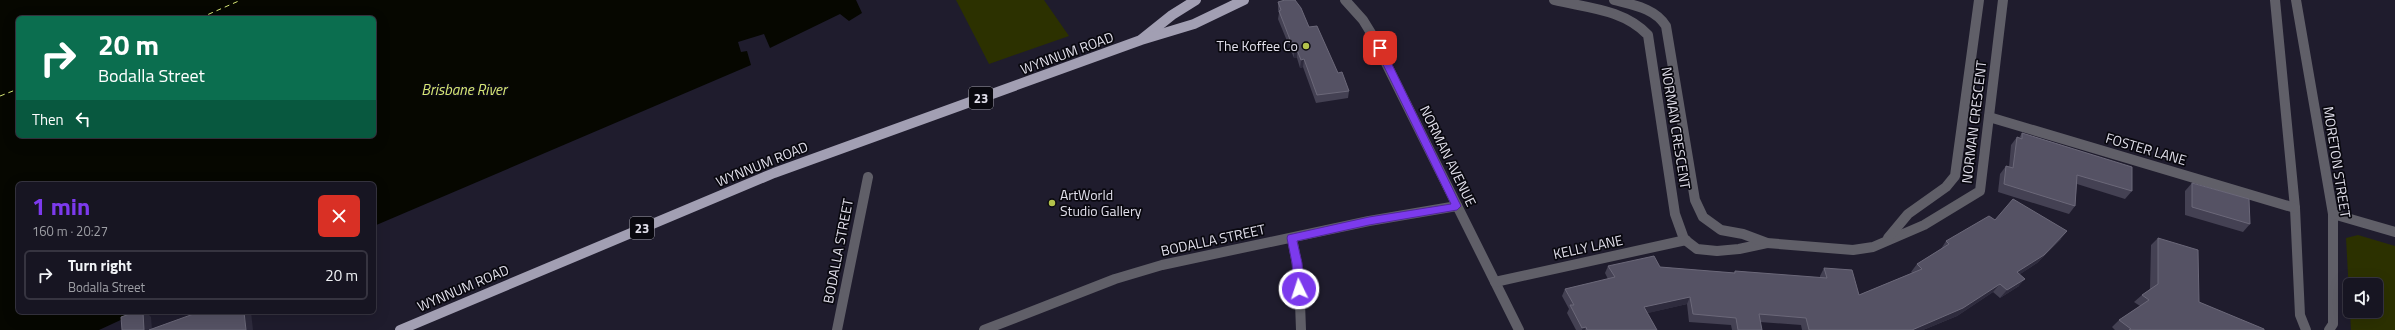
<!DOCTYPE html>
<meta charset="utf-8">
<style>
body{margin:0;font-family:"Titillium Web",sans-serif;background:#24222f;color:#f1f3f6;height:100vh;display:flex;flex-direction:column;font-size:15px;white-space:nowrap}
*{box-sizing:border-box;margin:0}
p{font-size:13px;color:#9e9fa5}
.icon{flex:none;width:22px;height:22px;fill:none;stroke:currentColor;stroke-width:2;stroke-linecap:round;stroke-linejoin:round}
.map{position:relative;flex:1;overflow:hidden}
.sheet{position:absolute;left:16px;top:182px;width:360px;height:132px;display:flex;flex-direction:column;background:#171522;border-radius:6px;box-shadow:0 4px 16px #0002,0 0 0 1px #363440}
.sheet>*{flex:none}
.top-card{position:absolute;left:16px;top:16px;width:360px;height:122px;border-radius:6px;box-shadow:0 4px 16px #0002,0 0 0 1px #363440;background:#0b6e4f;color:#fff;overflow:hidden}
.tools{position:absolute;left:2343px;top:278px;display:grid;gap:8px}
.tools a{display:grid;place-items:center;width:40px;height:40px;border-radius:6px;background:#171522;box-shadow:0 4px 16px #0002,0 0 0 1px #363440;font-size:20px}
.pin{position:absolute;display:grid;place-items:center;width:34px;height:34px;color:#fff;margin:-17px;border-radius:8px;box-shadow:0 2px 6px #0006}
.me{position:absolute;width:44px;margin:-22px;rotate:356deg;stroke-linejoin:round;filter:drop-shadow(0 0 3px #0008)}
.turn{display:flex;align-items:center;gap:14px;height:84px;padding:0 16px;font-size:18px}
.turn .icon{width:52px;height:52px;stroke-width:2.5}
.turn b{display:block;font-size:28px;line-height:34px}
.then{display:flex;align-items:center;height:38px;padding:0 16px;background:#0003;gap:8px;font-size:15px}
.round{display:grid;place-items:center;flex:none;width:42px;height:42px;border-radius:6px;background:#24222f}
.summary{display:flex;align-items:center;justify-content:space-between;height:68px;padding:0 16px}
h1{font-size:24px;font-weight:700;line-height:30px;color:#7c3aed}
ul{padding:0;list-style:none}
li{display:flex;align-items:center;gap:12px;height:50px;margin:0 8px 6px;padding:0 8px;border:2px solid #363440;border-radius:6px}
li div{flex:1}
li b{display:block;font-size:15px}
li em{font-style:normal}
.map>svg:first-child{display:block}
</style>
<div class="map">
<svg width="2395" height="330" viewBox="0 0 2395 330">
<rect width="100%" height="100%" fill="#1f1c2d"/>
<g fill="#2c3100" fill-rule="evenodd">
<polygon points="956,0 1044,0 1069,36 989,64"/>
<path d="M2358,235l37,11v84h-44l-5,-92zM2350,285h26v26h-26z"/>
</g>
<path fill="#060700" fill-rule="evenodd" d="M0,0h856l6,13 -13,8 -9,-7 -70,34 -6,-14 -26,8 3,10 6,-1 4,14 -377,161v-42h-356v128h120l-39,18h-99zM18,18h356v118h-356z"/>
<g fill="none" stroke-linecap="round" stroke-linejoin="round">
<g stroke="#d8e877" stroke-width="1" stroke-dasharray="5 4" stroke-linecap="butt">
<polyline points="200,18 241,0"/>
<polyline points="0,96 18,89"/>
</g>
<g stroke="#605f68" stroke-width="10">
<polyline points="1345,0 1363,20 1371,33 1519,330"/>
<path d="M1554,0c33,8 69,9 94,35l27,179 9,25 13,10 20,2 22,-2 28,-6"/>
<path d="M1614,0c19,5 41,8 52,26l29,174 8,17 18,13 22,4 24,9 86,7 20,-3 51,-22 56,-34 23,-191"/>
<polyline points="2275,0 2295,208 2300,315 2306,330"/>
<polyline points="2296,0 2333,214 2333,324 2329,330"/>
<polyline points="1989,117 2295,208"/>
<polyline points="2333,214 2395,232"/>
<polyline points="1292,238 1299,275 1301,330"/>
<polyline points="1888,238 1908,214 1946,187 1955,176 1979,0"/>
<polyline points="1495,282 1686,240"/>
<polyline points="837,330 868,177"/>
<polyline points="984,330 1115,279 1162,265 1369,221 1457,206"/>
</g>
<g stroke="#a29fb3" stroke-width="10">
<polyline points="1142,39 1172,15 1196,0"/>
<polyline points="400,330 774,173 1141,40 1194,24 1244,0"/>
</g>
</g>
<g fill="#444153">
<polygon points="1278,2 1309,27 1349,91 1348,98 1316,103 1303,67 1300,68 1297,58 1294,58 1278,19 1279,13 1278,10"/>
<polygon points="2022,133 2132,191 2125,199 2077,184 2075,206 2069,214 1998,192 2000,174 2006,166 2009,167 2011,145 2017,137 2019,138"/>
<polygon points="2192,183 2250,224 2243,232 2185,215 2185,191"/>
<polygon points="1995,220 2061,239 2037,263 2020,274 2019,286 2000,298 1993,292 1957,316 1923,330 1802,330 1801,325 1760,322 1762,330 1732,330 1731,325 1689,322 1687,304 1647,313 1657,330 1576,330 1567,313 1569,309 1562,296 1565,289 1608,279 1605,273 1608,266 1660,267 1734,273 1735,271 1820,278 1820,276 1824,268 1859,295 1912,273 1911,272 1917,264 1941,249 1946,241"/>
<polygon points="2158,238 2199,302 2264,330 2115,330 2112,327 2119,320 2140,306 2134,302 2142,295 2150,289 2151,245"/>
</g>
<g fill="#2e2b3d">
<rect x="1294" y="50" width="3" height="8"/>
<polygon points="1304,59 1303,67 1300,68 1301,60"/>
<polygon points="2067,231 2061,239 2037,263 2011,280 2017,272"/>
<polygon points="2025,279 2019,286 2000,298 2007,290"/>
<polygon points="2000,284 1993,292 1957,316 1923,330 1912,330"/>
<polygon points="1690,297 1687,304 1640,315 1644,307"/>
<polygon points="143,312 146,312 151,317 152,330 144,330"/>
<polygon points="244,312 251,312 253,330 246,330"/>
<polygon points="1586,327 1585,330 1582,330 1582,328"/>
</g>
<g fill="#555264" stroke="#6b6879">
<polygon points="1285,0 1295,0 1301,8 1309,27 1317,26 1338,73 1342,72 1349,91 1317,95 1304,59 1301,60 1297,50 1294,50 1279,11 1281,10 1278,2"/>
<polygon points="2022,133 2132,167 2132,191 2077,175 2075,206 2004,184 2006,166 2013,168 2017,137 2022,139"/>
<polygon points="2192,183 2249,199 2250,224 2192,207"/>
<polygon points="2013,199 2067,231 2044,255 2017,272 2025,279 2007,290 2000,284 1963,308 1912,330 1809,330 1806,318 1759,314 1762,330 1738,330 1736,318 1693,314 1690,297 1644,307 1657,330 1587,330 1586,327 1582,328 1570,305 1574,305 1565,289 1615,277 1608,266 1654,256 1660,267 1735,273 1735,271 1827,278 1824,268 1852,270 1859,295 1922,269 1917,264 1949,244 1946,241 1989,216 1995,220"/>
<polygon points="2158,238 2198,250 2199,302 2264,329 2264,330 2129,330 2131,329 2119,320 2149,300 2142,295 2158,284"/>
<polygon points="135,312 143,312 144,330 122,330 121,317"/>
<polygon points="199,312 244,312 246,330 149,330"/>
</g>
<polygon fill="#7c3aed" stroke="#51269a" points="1380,45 1384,48 1461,206 1457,210 1369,225 1297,241 1302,263 1304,289 1299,293 1294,289 1292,263 1287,238 1288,235 1369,217 1451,204 1375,48"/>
<g fill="#b3c24b" stroke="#09080f" stroke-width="1.5">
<circle cx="1306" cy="46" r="4"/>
<circle cx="1052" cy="203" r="4"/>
</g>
<g text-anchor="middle" stroke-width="3.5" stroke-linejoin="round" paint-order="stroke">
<g fill="#09080f" stroke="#a09ea9" stroke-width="1">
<rect x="969" y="87" width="24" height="22" rx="3"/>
<rect x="630" y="217" width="24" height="22" rx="3"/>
</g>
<g font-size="13" font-weight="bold" fill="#e1dfeb">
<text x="981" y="103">23</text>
<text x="642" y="233">23</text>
</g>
<g font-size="14" fill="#e1dfeb" stroke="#09080f" text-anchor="end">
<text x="1298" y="51">The Koffee Co</text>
<text x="1060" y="200" text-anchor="start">ArtWorld<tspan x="1060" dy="16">Studio Gallery</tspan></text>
</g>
<g font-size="14" fill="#e1dfeb" stroke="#09080f">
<text transform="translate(1067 53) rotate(-20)" y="5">WYNNUM ROAD</text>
<text transform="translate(1974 122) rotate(-83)" y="5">NORMAN CRESCENT</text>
<text transform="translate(1676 128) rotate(81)" y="5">NORMAN CRESCENT</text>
<text transform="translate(2146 149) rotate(16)" y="5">FOSTER LANE</text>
<text transform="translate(1448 156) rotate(64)" y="5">NORMAN AVENUE</text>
<text transform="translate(2337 162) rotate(81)" y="5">MORETON STREET</text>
<text transform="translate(762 164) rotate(-22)" y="5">WYNNUM ROAD</text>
<text transform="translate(1213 240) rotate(-12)" y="5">BODALLA STREET</text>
<text transform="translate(1588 247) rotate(-12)" y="5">KELLY LANE</text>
<text transform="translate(838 251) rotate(-79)" y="5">BODALLA STREET</text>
<text transform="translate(463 288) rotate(-23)" y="5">WYNNUM ROAD</text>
</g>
<g font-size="15" font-style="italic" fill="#d8e877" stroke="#09080f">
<text x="464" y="95">Brisbane River</text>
</g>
</g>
</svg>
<div class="tools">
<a><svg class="icon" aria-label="sound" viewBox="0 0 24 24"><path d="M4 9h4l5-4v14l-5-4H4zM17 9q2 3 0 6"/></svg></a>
</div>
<div class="pin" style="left:1380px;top:48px;background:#d93025"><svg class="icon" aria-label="arrive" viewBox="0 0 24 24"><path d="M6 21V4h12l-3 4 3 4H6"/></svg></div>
<svg class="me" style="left:1299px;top:289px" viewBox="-20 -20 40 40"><circle r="17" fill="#7c3aed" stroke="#fff" stroke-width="3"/><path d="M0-11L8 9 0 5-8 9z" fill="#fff"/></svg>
<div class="top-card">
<div class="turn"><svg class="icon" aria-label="right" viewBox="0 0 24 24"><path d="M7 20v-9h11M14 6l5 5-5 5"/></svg><div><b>20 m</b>Bodalla Street</div></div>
<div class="then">Then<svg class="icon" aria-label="left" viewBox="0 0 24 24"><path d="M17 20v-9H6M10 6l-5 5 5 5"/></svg></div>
</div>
<section class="sheet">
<div class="summary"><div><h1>1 min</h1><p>160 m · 20:27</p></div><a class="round" style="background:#d93025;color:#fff"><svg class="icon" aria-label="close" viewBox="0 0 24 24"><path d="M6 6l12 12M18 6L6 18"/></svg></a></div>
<ul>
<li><svg class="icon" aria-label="right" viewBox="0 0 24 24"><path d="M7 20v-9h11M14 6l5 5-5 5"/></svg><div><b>Turn right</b><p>Bodalla Street</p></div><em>20 m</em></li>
</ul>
</section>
</div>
